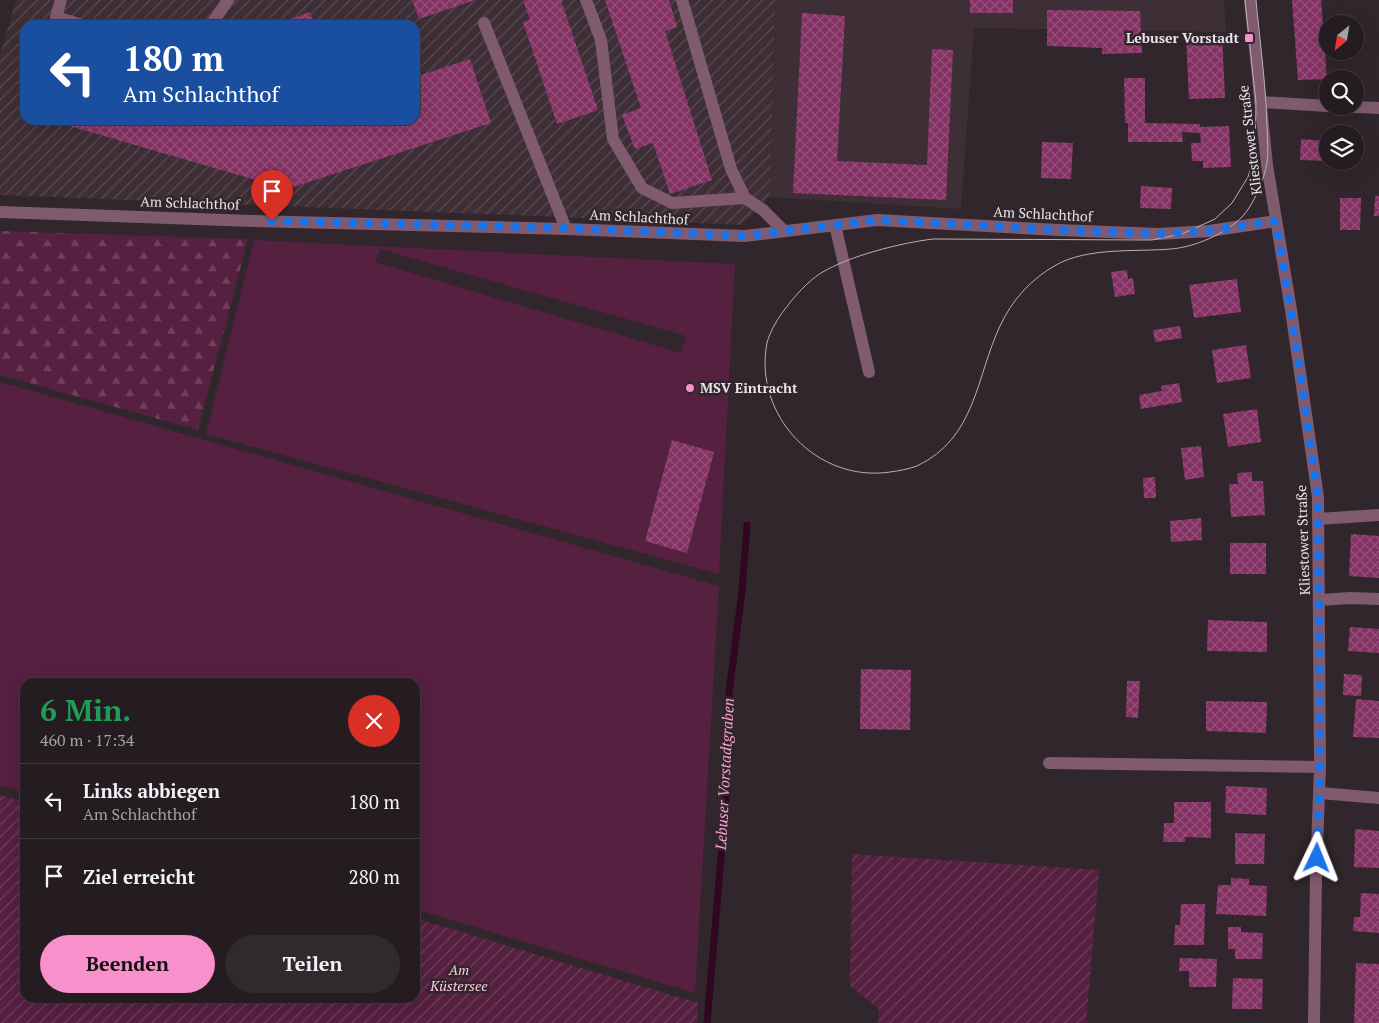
<!DOCTYPE html>
<html lang="de">
<meta charset="utf-8">
<style>
body{margin:0;font-family:"PT Serif",serif;background:#30292d;color:#f1f3f6;height:100vh;display:flex;flex-direction:column;font-size:19px;white-space:nowrap}
*{box-sizing:border-box;margin:0}
p{font-size:16px;color:#a3a1a5}
.icon{flex:none;width:28px;height:28px;fill:none;stroke:currentColor;stroke-width:2;stroke-linecap:round;stroke-linejoin:round}
.map{position:relative;flex:1;overflow:hidden}
.side{position:absolute;left:20px;top:678px;width:400px;height:325px;display:flex;flex-direction:column;background:#241c20;border-radius:15px;box-shadow:0 5px 20px #0002,0 0 0 1px #413a3e}
.side>*{flex:none}
.top-card{position:absolute;left:20px;top:20px;width:400px;height:105px;border-radius:15px;box-shadow:0 5px 20px #0002,0 0 0 1px #413a3e;background:#1a4fa0;color:#fff;overflow:hidden}
.needle{width:32px;rotate:210deg}
.tools{position:absolute;left:1319px;top:15px;display:grid;gap:10px}
.tools a{display:grid;place-items:center;width:45px;height:45px;border-radius:50%;background:#241c20;box-shadow:0 5px 20px #0002,0 0 0 1px #413a3e;font-size:25px}
.pin{position:absolute;display:grid;place-items:center;width:42px;height:42px;color:#fff;margin:-51px -21px;border-radius:50% 50% 50% 0;rotate:-45deg;box-shadow:0 0 5px #0007}
.pin .icon{rotate:45deg}
.me{position:absolute;width:55px;margin:-28px;rotate:2deg;stroke-linejoin:round;filter:drop-shadow(0 0 4px #0008)}
.turn{display:flex;align-items:center;gap:18px;height:105px;padding:0 20px;font-size:22px}
.turn .icon{width:65px;height:65px;stroke-width:2.5}
.turn b{display:block;font-size:35px;line-height:42px}
.round{display:grid;place-items:center;flex:none;width:52px;height:52px;border-radius:26px;background:#30292d}
.summary{display:flex;align-items:center;justify-content:space-between;height:85px;padding:0 20px}
h1{font-size:30px;font-weight:600;line-height:38px;color:#1e9e55}
.action{display:flex;gap:10px;margin-top:auto;padding:10px 20px}
.action a{flex:1;height:58px;border-radius:30px;background:#f890cb;color:#111;font-size:20px;font-weight:600;line-height:58px;text-align:center}
.action a+a{background:#30292d;color:#f1f3f6}
ul{padding:0;list-style:none}
li{display:flex;align-items:center;gap:15px;height:75px;padding:0 20px;border-top:1px solid #413a3e}
li div{flex:1}
li b{display:block;font-size:19px}
li em{font-style:normal}
.map>svg:first-child{display:block}
</style>
<div class="map">
<svg width="1379" height="1023" viewBox="0 0 1379 1023">
<defs>
<pattern id="industrial-furrows" width="10" height="10" patternUnits="userSpaceOnUse" patternTransform="scale(1.25)"><rect width="10" height="10" fill="#3e2e36"/><path d="M-1 1l2-2M0 10L10 0M9 11l2-2" fill="none" stroke="#5a4c53"/></pattern>
<pattern id="forest-firs" width="22" height="20" patternUnits="userSpaceOnUse" patternTransform="scale(1.25)"><rect width="22" height="20" fill="#562040"/><path d="M5 1l3.5 6h-7zM16 11l3.5 6h-7z" fill="#6e405c"/></pattern>
<pattern id="garden-furrows" width="10" height="10" patternUnits="userSpaceOnUse" patternTransform="scale(1.25)"><rect width="10" height="10" fill="#562040"/><path d="M-1 1l2-2M0 10L10 0M9 11l2-2" fill="none" stroke="#6e405c"/></pattern>
<pattern id="building-cross-hatch" width="8" height="8" patternUnits="userSpaceOnUse" patternTransform="scale(1.25)"><rect width="8" height="8" fill="#843264"/><path d="M0 0l8 8M0 8l8-8" fill="none" stroke="#96507a"/></pattern>
</defs>
<rect width="100%" height="100%" fill="#30262b"/>
<polygon fill="#3e2e36" points="775,0 1224,0 1226,32 974,28 961,209 770,197"/>
<path fill="url(#industrial-furrows)" fill-rule="evenodd" d="M16,0h759l-5,197 -28,28 -154,-7 -588,-23v-140zM25,25h390v95h-390z"/>
<g fill="#562040" fill-rule="evenodd">
<path d="M254,240l481,24 -16,310 -513,-140zM380,249l306,87 -5,17 -306,-91z"/>
<polygon points="0,382 719,586 695,993 415,909 415,682 25,682 25,793 0,785"/>
</g>
<polygon fill="url(#forest-firs)" points="0,231 248,239 198,430 0,375"/>
<g fill="url(#garden-furrows)">
<polygon points="0,795 25,802 25,998 415,998 415,918 698,1003 697,1023 0,1023"/>
<polygon points="852,854 1099,870 1086,1023 878,1023 879,1009 850,986"/>
</g>
<g fill="none" stroke-linecap="round" stroke-linejoin="round">
<polyline stroke="#310621" stroke-width="7" points="707,1023 727,787 729,693 742,591 747,525"/>
</g>
<g fill="url(#building-cross-hatch)">
<polygon points="412,0 475,0 419,19"/>
<polygon points="523,0 561,0 598,110 557,124 523,22 530,20"/>
<polygon points="605,0 669,0 677,27 665,31 712,180 670,194 653,143 635,149 622,115 641,108"/>
<rect x="970" y="0" width="43" height="13"/>
<polygon points="1292,0 1321,0 1327,79 1298,80"/>
<polygon points="1047,10 1140,11 1142,53 1102,54 1102,48 1047,46"/>
<polygon points="310,12 315,25 273,25"/>
<polygon points="802,13 845,16 837,161 927,165 932,49 953,50 946,200 793,193"/>
<polygon points="1222,34 1225,98 1189,99 1186,36"/>
<polygon points="470,59 491,123 287,189 66,125 68,120 149,120 165,125 167,120 247,120 266,125 282,120 415,120 415,77"/>
<polygon points="1124,78 1145,78 1145,123 1200,124 1200,127 1229,126 1231,167 1203,168 1203,161 1192,161 1191,143 1201,143 1200,133 1182,132 1183,142 1128,142 1128,123 1125,123"/>
<polygon points="1301,139 1328,141 1328,161 1300,160"/>
<polygon points="1042,142 1073,143 1071,179 1041,178"/>
<polygon points="1141,186 1172,188 1171,209 1140,208"/>
<polygon points="1375,196 1379,196 1379,216 1374,216"/>
<polygon points="1340,198 1361,198 1360,230 1340,230"/>
<polygon points="1127,270 1128,279 1133,278 1135,294 1115,297 1111,272"/>
<polygon points="1237,279 1241,312 1194,318 1189,285"/>
<polygon points="1180,326 1182,338 1155,342 1153,330"/>
<polygon points="1246,345 1251,378 1217,383 1212,350"/>
<polygon points="1179,383 1182,402 1141,409 1139,395 1162,391 1161,386"/>
<polygon points="1257,409 1261,442 1228,447 1223,414"/>
<polygon points="672,440 714,452 687,553 645,541"/>
<polygon points="1201,446 1204,477 1185,480 1181,448"/>
<polygon points="1252,472 1252,481 1263,481 1265,515 1231,517 1229,484 1238,484 1237,473"/>
<polygon points="1155,477 1156,498 1144,498 1143,478"/>
<polygon points="1201,518 1202,540 1171,542 1170,521"/>
<polygon points="1351,534 1379,536 1379,578 1349,576"/>
<rect x="1230" y="543" width="36" height="31"/>
<polygon points="1208,620 1267,622 1267,652 1207,651"/>
<polygon points="1350,627 1379,629 1379,653 1348,651"/>
<polygon points="861,669 911,670 910,730 860,729"/>
<polygon points="1344,674 1362,675 1361,696 1343,695"/>
<polygon points="1127,681 1140,681 1138,718 1126,717"/>
<polygon points="1356,699 1379,701 1379,738 1353,737"/>
<polygon points="1206,701 1267,702 1266,733 1206,731"/>
<polygon points="1226,786 1267,788 1266,815 1225,813"/>
<polygon points="1174,802 1211,802 1211,838 1185,837 1185,842 1163,842 1164,823 1174,823"/>
<polygon points="1355,829 1379,831 1379,868 1354,867"/>
<polygon points="1235,833 1265,834 1264,864 1235,864"/>
<polygon points="1231,878 1249,879 1249,885 1267,886 1266,916 1216,914 1218,885 1231,885"/>
<polygon points="1361,893 1379,894 1379,933 1353,931 1354,917 1360,917"/>
<polygon points="1181,904 1205,904 1204,945 1174,945 1175,925 1180,925"/>
<polygon points="1228,927 1241,927 1241,932 1263,933 1262,959 1235,959 1235,949 1228,949"/>
<polygon points="1180,958 1217,959 1216,987 1189,987 1189,971 1179,971"/>
<polygon points="1356,963 1379,964 1379,1023 1354,1023"/>
<polygon points="1233,978 1263,979 1262,1009 1232,1009"/>
</g>
<g fill="none" stroke-linecap="round" stroke-linejoin="round">
<g stroke="#805a6f" stroke-width="12">
<polyline points="61,0 56,17 82,25"/>
<polyline points="586,0 601,40 613,139 642,188 672,203 745,198"/>
<polyline points="682,0 731,169 745,198 763,210 784,231"/>
<polyline points="484,23 566,229"/>
<polyline points="211,25 228,0"/>
<polyline points="835,225 869,372"/>
<polyline points="1320,600 1350,598 1379,599"/>
<polyline points="1049,763 1320,767"/>
<polyline points="1320,793 1379,798"/>
</g>
<g stroke="#805a6f" stroke-width="12">
<polyline points="1250,0 1267,165 1291,310 1318,497 1320,767 1316,875 1314,1023"/>
<polyline points="1260,102 1328,106"/>
<polyline points="1334,106 1379,108"/>
<polyline points="0,212 253,221 566,229 745,236 877,220 1059,230 1159,234 1209,231 1276,221"/>
<polyline points="1318,519 1379,515"/>
</g>
<path stroke="#b8b0b4" stroke-width="1" d="M1245,0l11,103 -1,52 -7,22 -16,26 -17,16 -33,15 -30,6 -219,-1c-33,4 -84,17 -112,34 -14,9 -26,23 -36,36 -7,9 -15,22 -18,34 -14,72 50,140 123,129 8,-1 19,-3 27,-6 59,-28 59,-89 83,-140 12,-26 31,-47 56,-61 32,-18 79,-13 115,-16 24,-2 54,-15 71,-32 11,-11 23,-39 25,-55 2,-11 0,-23 0,-34 -1,-43 -7,-85 -11,-128"/>
</g>
<g fill="none" stroke-linecap="round" stroke-linejoin="round">
<polyline stroke="#1a73e8" stroke-width="9" stroke-dasharray="0 16.2" points="272,221 566,228 745,236 877,220 1059,230 1159,234 1209,231 1276,221 1296,344 1318,497 1320,767 1317,858"/>
</g>
<g fill="#f890cb" stroke="#30262b" stroke-width="2">
<rect x="1244" y="33" width="10" height="10" rx="2.5"/>
<circle cx="690" cy="388" r="5"/>
</g>
<g text-anchor="middle" stroke-width="5" stroke-linejoin="round" paint-order="stroke">
<g font-size="14" font-weight="bold" fill="#eae3e7" stroke="#30262b" text-anchor="end">
<text x="1239" y="43">Lebuser Vorstadt</text>
<text x="700" y="393" text-anchor="start">MSV Eintracht</text>
</g>
<g font-size="14" fill="#eae3e7" stroke="#30262b">
<text transform="translate(1250 140) rotate(-97)" y="5">Kliestower Straße</text>
<text transform="translate(190 203) rotate(2)" y="5">Am Schlachthof</text>
<text transform="translate(1043 214) rotate(3)" y="5">Am Schlachthof</text>
<text transform="translate(639 217) rotate(3)" y="5">Am Schlachthof</text>
<text transform="translate(1303 540) rotate(-92)" y="5">Kliestower Straße</text>
</g>
<g font-size="14" font-style="italic" fill="#facae3" stroke="#30262b">
<text x="459" y="975">Am<tspan x="459" dy="16">Küstersee</tspan></text>
</g>
<g font-size="15" font-style="italic" fill="#fda1d4" stroke="#30262b">
<text transform="translate(725 774) rotate(-87)" y="5">Lebuser Vorstadtgraben</text>
</g>
</g>
</svg>
<div class="tools">
<a><svg class="needle" viewBox="-14 -14 28 28"><path d="M0-13l5 13h-10z" fill="#e53935"/><path d="M0 13l5-13h-10z" fill="#a3a1a5"/></svg></a>
<a><svg class="icon" aria-label="search" viewBox="0 0 24 24"><circle cx="10" cy="10" r="6"/><path d="M15 15l6 6"/></svg></a>
<a><svg class="icon" aria-label="layers" viewBox="0 0 24 24"><path d="M12 4l9 5-9 5-9-5zM3 14l9 5 9-5"/></svg></a>
</div>
<div class="pin" style="left:272px;top:221px;background:#d93025"><svg class="icon" aria-label="arrive" viewBox="0 0 24 24"><path d="M6 21V4h12l-3 4 3 4H6"/></svg></div>
<svg class="me" style="left:1317px;top:858px" viewBox="-20 -20 40 40"><path d="M0-17L14 15 0 8-14 15z" fill="#1a73e8" stroke="#fff" stroke-width="4"/></svg>
<div class="top-card">
<div class="turn"><svg class="icon" aria-label="left" viewBox="0 0 24 24"><path d="M17 20v-9H6M10 6l-5 5 5 5"/></svg><div><b>180 m</b>Am Schlachthof</div></div>
</div>
<section class="side">
<div class="summary"><div><h1>6 Min.</h1><p>460 m · 17:34</p></div><a class="round" style="background:#d93025;color:#fff"><svg class="icon" aria-label="close" viewBox="0 0 24 24"><path d="M6 6l12 12M18 6L6 18"/></svg></a></div>
<ul>
<li><svg class="icon" aria-label="left" viewBox="0 0 24 24"><path d="M17 20v-9H6M10 6l-5 5 5 5"/></svg><div><b>Links abbiegen</b><p>Am Schlachthof</p></div><em>180 m</em></li>
<li><svg class="icon" aria-label="arrive" viewBox="0 0 24 24"><path d="M6 21V4h12l-3 4 3 4H6"/></svg><div><b>Ziel erreicht</b></div><em>280 m</em></li>
</ul>
<div class="action"><a>Beenden</a><a>Teilen</a></div>
</section>
</div>
